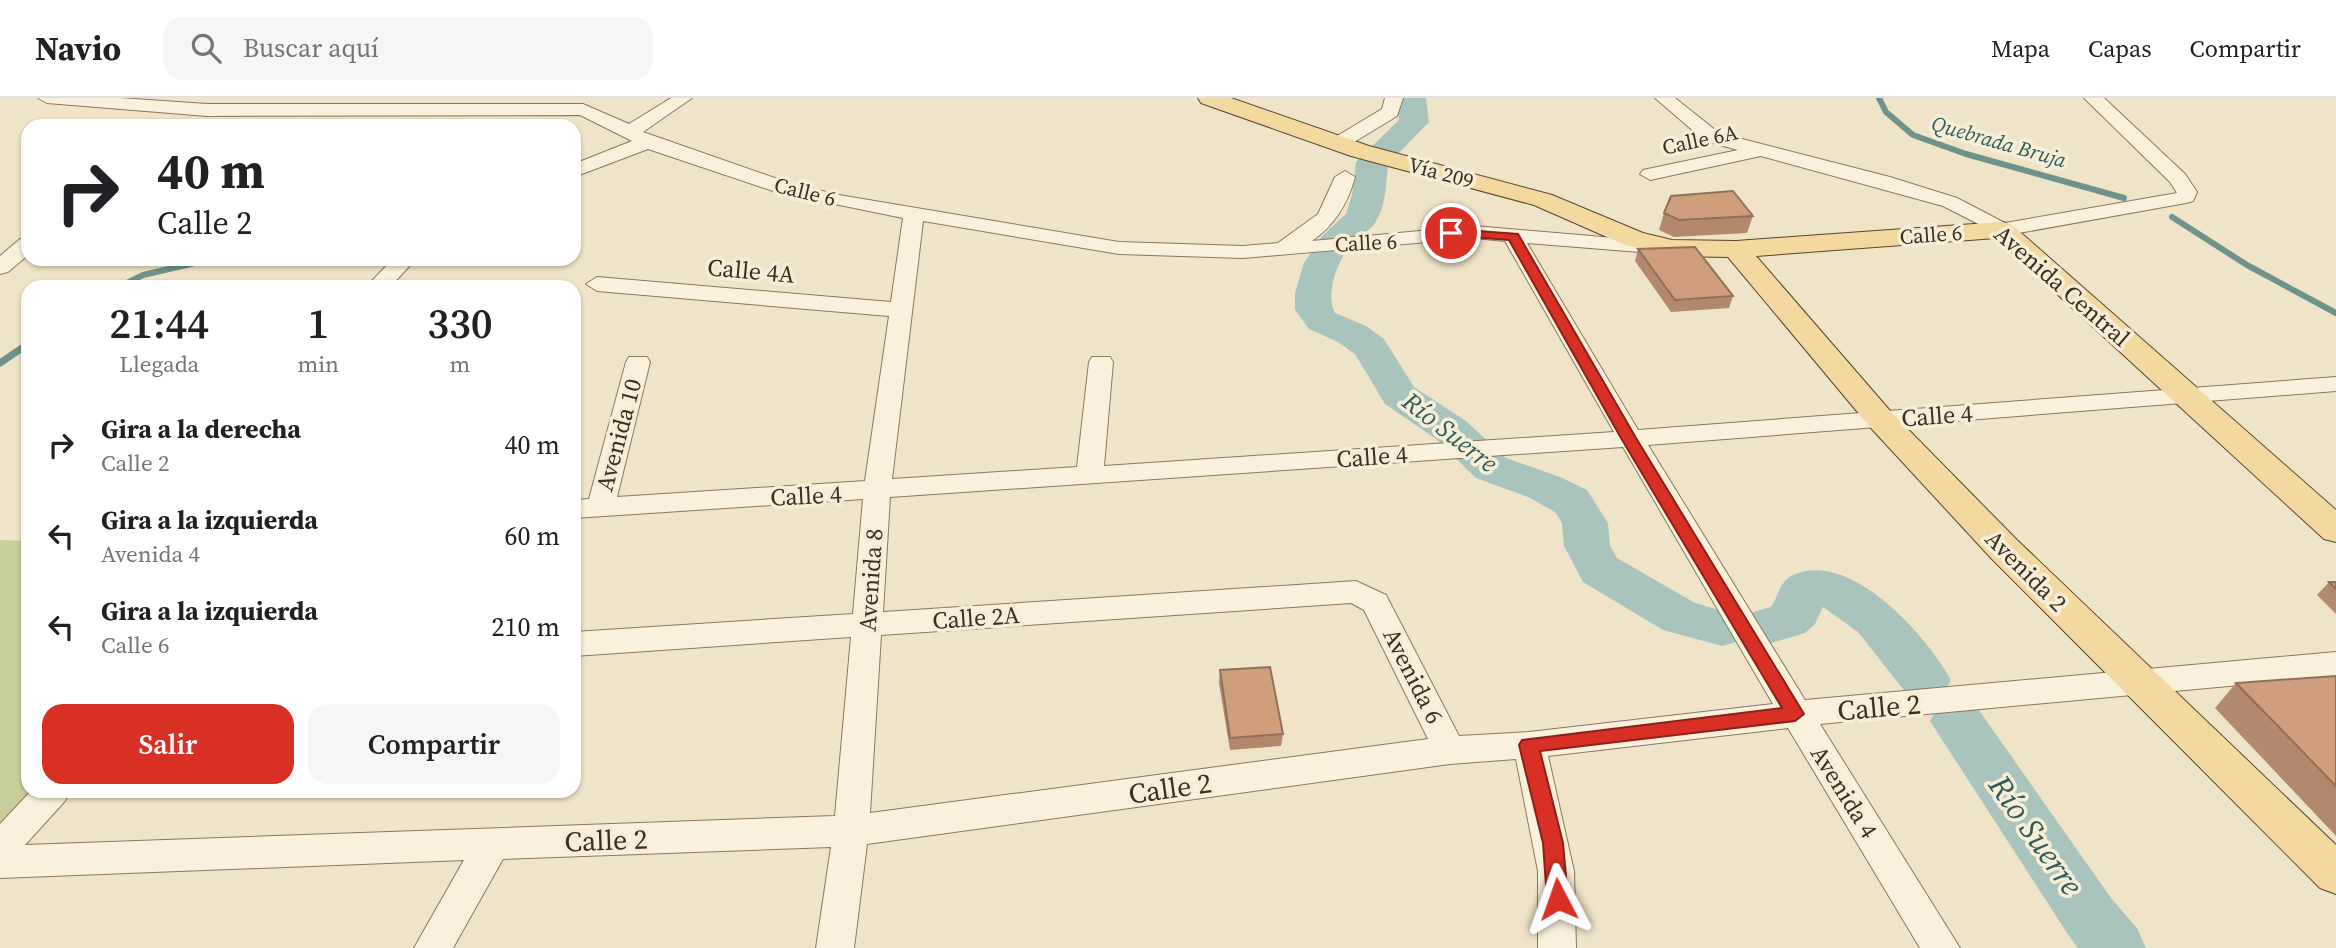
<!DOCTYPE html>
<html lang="es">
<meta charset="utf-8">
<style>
body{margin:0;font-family:"Source Serif 4",serif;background:#f6f6f6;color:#202124;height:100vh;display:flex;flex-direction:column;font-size:26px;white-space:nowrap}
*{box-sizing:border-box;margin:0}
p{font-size:23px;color:#757577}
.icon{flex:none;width:38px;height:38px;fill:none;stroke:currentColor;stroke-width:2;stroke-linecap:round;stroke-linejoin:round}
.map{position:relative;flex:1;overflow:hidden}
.details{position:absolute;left:21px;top:182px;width:560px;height:518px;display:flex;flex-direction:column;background:#fff;border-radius:21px;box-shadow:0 2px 5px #0004}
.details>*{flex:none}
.banner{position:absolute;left:21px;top:21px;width:560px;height:147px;border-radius:21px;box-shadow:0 2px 5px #0004;background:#fff;color:#202124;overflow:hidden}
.pin{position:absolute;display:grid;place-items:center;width:60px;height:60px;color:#fff;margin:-30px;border:4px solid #fff;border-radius:50%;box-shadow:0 2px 7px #0007}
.me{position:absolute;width:77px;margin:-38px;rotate:356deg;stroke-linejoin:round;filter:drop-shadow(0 0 5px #0008)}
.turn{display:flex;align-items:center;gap:24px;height:147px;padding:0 21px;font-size:32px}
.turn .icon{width:91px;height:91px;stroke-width:2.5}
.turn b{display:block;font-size:49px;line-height:60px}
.eta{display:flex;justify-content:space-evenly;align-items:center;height:119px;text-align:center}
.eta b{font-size:42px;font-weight:600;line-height:49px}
.primary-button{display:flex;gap:14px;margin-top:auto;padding:14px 21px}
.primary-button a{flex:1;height:80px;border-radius:21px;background:#d93025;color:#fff;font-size:28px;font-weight:600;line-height:80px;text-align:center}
.primary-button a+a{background:#f6f6f6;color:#202124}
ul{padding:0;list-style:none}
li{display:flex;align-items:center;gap:21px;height:91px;padding:0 21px}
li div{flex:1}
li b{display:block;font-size:26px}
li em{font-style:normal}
header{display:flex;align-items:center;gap:42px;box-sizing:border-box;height:98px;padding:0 35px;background:#fff;border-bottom:2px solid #e0e0e0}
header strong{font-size:33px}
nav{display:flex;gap:38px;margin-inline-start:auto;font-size:24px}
.search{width:490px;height:63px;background:#f6f6f6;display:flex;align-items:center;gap:18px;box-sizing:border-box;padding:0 24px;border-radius:21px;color:#757577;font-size:26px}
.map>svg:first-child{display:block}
</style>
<header>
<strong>Navio</strong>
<div class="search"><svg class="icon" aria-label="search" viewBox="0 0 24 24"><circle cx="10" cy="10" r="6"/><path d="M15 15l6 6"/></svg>Buscar aquí</div>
<nav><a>Mapa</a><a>Capas</a><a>Compartir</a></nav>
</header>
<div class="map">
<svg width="2336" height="850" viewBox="0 0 2336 850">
<rect width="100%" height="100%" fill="#f0e4c8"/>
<polygon fill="#c9cf9b" points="0,442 28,443 28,693 32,693 0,728"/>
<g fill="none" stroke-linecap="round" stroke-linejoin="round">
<g stroke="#6f938a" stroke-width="6">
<polyline points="1879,0 1886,14 1913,37 1966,56 2124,100"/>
<polyline points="2172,119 2247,167 2336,215"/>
<polyline points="119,189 143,177 212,161"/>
</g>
<polyline stroke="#6f938a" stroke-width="7" points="0,265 28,246"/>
<g fill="#a9c4bc" fill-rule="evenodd">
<path d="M1396,0h30l3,24 -41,42c-2,19 -2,38 -10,54 -6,12 -19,19 -27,28 -14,14 -26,49 -16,67l31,13 18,13 30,48 52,34 40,37 54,19 27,13 21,33 2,23 7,12 78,45 45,13 31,-9c7,-9 8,-24 20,-31 58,-29 136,60 160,104l-8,14 -18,6 -18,-6 -49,-62 -35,-25 -8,17 -10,9 -51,15 -18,-6 -14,4 -59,-16 -80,-48 -19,-36 -2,-23 -7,-11 -27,-15 -52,-19 -40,-39 -51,-35 -30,-50 -17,-12 -29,-13 -14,-19v-17l9,-30 18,-27 24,-22 6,-19 4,-33 43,-42z"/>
<polygon points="1957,602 1976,608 2111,800 2137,830 2146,850 2078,850 2069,838 1930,623 1938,608"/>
</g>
<g stroke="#8d765c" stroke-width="2">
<g id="minor">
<path d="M38,0h82l87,6h376l46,20 42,-26h21l-49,34 146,51 50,12 280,47 124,4 35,-3 40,-29 17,-37 10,-6 10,6c-7,26 -20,48 -43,64l162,-15 199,17 3,5 -11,6 -138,-11 111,187 698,-53v14l-688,54 157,255 531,-48v24l-516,48 140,224h-40l-132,-220 -240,28 26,115 2,77h-38v-77l-22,-112 -66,5 -583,80 -13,104h-38l15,-101 -328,12 -50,89h-39l50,-88 -464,18v-54l31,-33h39l-5,10 -40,44 810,-29 16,-179 -277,19v-24l279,-18 10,-115 -289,19v-18l15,-1 37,-137 3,-5h18l3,5 -33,135 248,-16 24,-165 -292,-25 -11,-7 11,-7 294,25 12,-84 -127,-26 -128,-43 -74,28v-13l58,-23 -52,-26 -373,1 -160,-13zM923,123l196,33 124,4 231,-20 31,3 109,191 -510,34 9,-104 -3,-5h-18l-3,5 -12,105 -185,12zM1623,349l150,257 -244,28 -70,4 -73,-141 -30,-14 -473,31 7,-115zM1351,505l13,7 64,129 -558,74 11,-178z"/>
<polygon points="1385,0 1403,0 1397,18 1346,49 1332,49 1329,45 1332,41 1382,11"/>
<polygon points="1655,0 1675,0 1719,35 1890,79 1957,100 2005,125 2177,95 2170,84 2084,0 2104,0 2185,76 2197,94 2193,103 2186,105 2002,138 1943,108 1761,58 1650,82 1640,76 1643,72 1738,52 1705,43"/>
<polygon points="28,140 28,157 8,174 0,176 0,158 20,141"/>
<polygon points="393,161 416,161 390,189 366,189"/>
</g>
</g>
<g stroke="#5b4430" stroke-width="2">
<polygon id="major" points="1198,0 1231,0 1369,48 1552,97 1643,135 1672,142 1736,143 2002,124 2011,126 2336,412 2336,444 2324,441 1996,140 1756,158 1892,315 2017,442 2336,747 2336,796 2320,790 1991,460 1870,329 1728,159 1672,158 1625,147 1534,107 1351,58 1201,5"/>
</g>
<use href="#minor" fill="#faf1dc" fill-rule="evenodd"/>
<use href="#major" fill="#f3d9a0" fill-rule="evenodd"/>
</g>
<g fill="#b2896c">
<polygon points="1664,115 1753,118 1747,135 1674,139 1659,132"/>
<polygon points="1638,151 1733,198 1729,210 1671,214 1635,163"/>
<polygon points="2329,484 2336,484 2336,516 2317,497"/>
<polygon points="1220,572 1283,636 1281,648 1230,652 1219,585"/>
<polygon points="2336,578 2336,738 2215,610 2236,585"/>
</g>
<g fill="#cf9f7d" stroke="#916f58" stroke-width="2">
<polygon points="1733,93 1753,118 1679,122 1664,115 1671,98"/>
<polygon points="1695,149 1733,198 1675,202 1638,151"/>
<polygon points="2329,484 2336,484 2336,491"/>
<polygon points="1270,569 1283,636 1230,640 1220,572"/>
<polygon points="2336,578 2336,688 2236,585"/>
</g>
<polygon fill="#d93025" stroke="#8d1f18" stroke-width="2" points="1451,131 1518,136 1636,340 1804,616 1795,623 1540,653 1563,745 1568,801 1565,807 1558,810 1550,807 1547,801 1543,745 1519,647 1522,642 1782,610 1621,340 1509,142 1446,137 1445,135"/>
<g text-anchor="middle" stroke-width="7" stroke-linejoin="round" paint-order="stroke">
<g font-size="21" fill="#3d2e20" stroke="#f7eed8">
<text transform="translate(1700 42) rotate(-12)" y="7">Calle 6A</text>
<text transform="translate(1441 75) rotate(15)" y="7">Vía 209</text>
<text transform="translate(805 94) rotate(14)" y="7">Calle 6</text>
<text transform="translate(1931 137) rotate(-4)" y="7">Calle 6</text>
<text transform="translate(1366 145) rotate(-3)" y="7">Calle 6</text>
</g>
<g font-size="21" font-style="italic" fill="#2f5d5a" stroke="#f7eed8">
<text transform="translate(1999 44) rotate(16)" y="7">Quebrada Bruja</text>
</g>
<g font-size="24" fill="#3d2e20" stroke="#f7eed8">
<text transform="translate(751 173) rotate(5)" y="8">Calle 4A</text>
<text transform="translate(2062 188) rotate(41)" y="8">Avenida Central</text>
<text transform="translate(1937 318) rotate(-4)" y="8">Calle 4</text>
<text transform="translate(619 337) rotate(-75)" y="8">Avenida 10</text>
<text transform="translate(1372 359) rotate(-4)" y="8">Calle 4</text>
<text transform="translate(806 398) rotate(-3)" y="8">Calle 4</text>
<text transform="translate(2026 473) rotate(45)" y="8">Avenida 2</text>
<text transform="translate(871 482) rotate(-86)" y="8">Avenida 8</text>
<text transform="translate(976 520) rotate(-4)" y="8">Calle 2A</text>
<text transform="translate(1413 578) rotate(63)" y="8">Avenida 6</text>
<text transform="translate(1844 694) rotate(58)" y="8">Avenida 4</text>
</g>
<g font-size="26" font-style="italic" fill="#2f5d5a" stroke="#f7eed8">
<text transform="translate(1450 334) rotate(38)" y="9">Río Suerre</text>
</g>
<g font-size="28" fill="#3d2e20" stroke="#f7eed8">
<text transform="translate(1879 609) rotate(-5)" y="10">Calle 2</text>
<text transform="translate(1170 690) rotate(-8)" y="10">Calle 2</text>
<text transform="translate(606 742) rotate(-2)" y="10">Calle 2</text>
</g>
<g font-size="32" font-style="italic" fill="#2f5d5a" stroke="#f7eed8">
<text transform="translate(2036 737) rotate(55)" y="11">Río Suerre</text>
</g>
</g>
</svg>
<div class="pin" style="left:1451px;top:135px;background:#d93025"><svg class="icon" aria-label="arrive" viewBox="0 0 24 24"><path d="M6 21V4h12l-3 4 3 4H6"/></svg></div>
<svg class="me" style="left:1558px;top:801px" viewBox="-20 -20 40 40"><path d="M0-17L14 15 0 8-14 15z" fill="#d93025" stroke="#fff" stroke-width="4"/></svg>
<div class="banner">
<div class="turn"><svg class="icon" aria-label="right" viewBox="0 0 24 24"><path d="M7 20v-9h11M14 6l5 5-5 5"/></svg><div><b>40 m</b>Calle 2</div></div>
</div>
<section class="details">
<div class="eta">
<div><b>21:44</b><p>Llegada</p></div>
<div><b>1</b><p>min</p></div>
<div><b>330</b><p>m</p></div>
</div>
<ul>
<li><svg class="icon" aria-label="right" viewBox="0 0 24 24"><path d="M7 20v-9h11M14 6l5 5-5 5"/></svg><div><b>Gira a la derecha</b><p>Calle 2</p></div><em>40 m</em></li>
<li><svg class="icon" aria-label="left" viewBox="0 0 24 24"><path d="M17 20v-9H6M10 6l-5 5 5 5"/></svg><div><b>Gira a la izquierda</b><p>Avenida 4</p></div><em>60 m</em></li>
<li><svg class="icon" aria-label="left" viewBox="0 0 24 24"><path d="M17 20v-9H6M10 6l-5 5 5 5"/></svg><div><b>Gira a la izquierda</b><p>Calle 6</p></div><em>210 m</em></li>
</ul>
<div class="primary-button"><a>Salir</a><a>Compartir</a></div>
</section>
</div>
